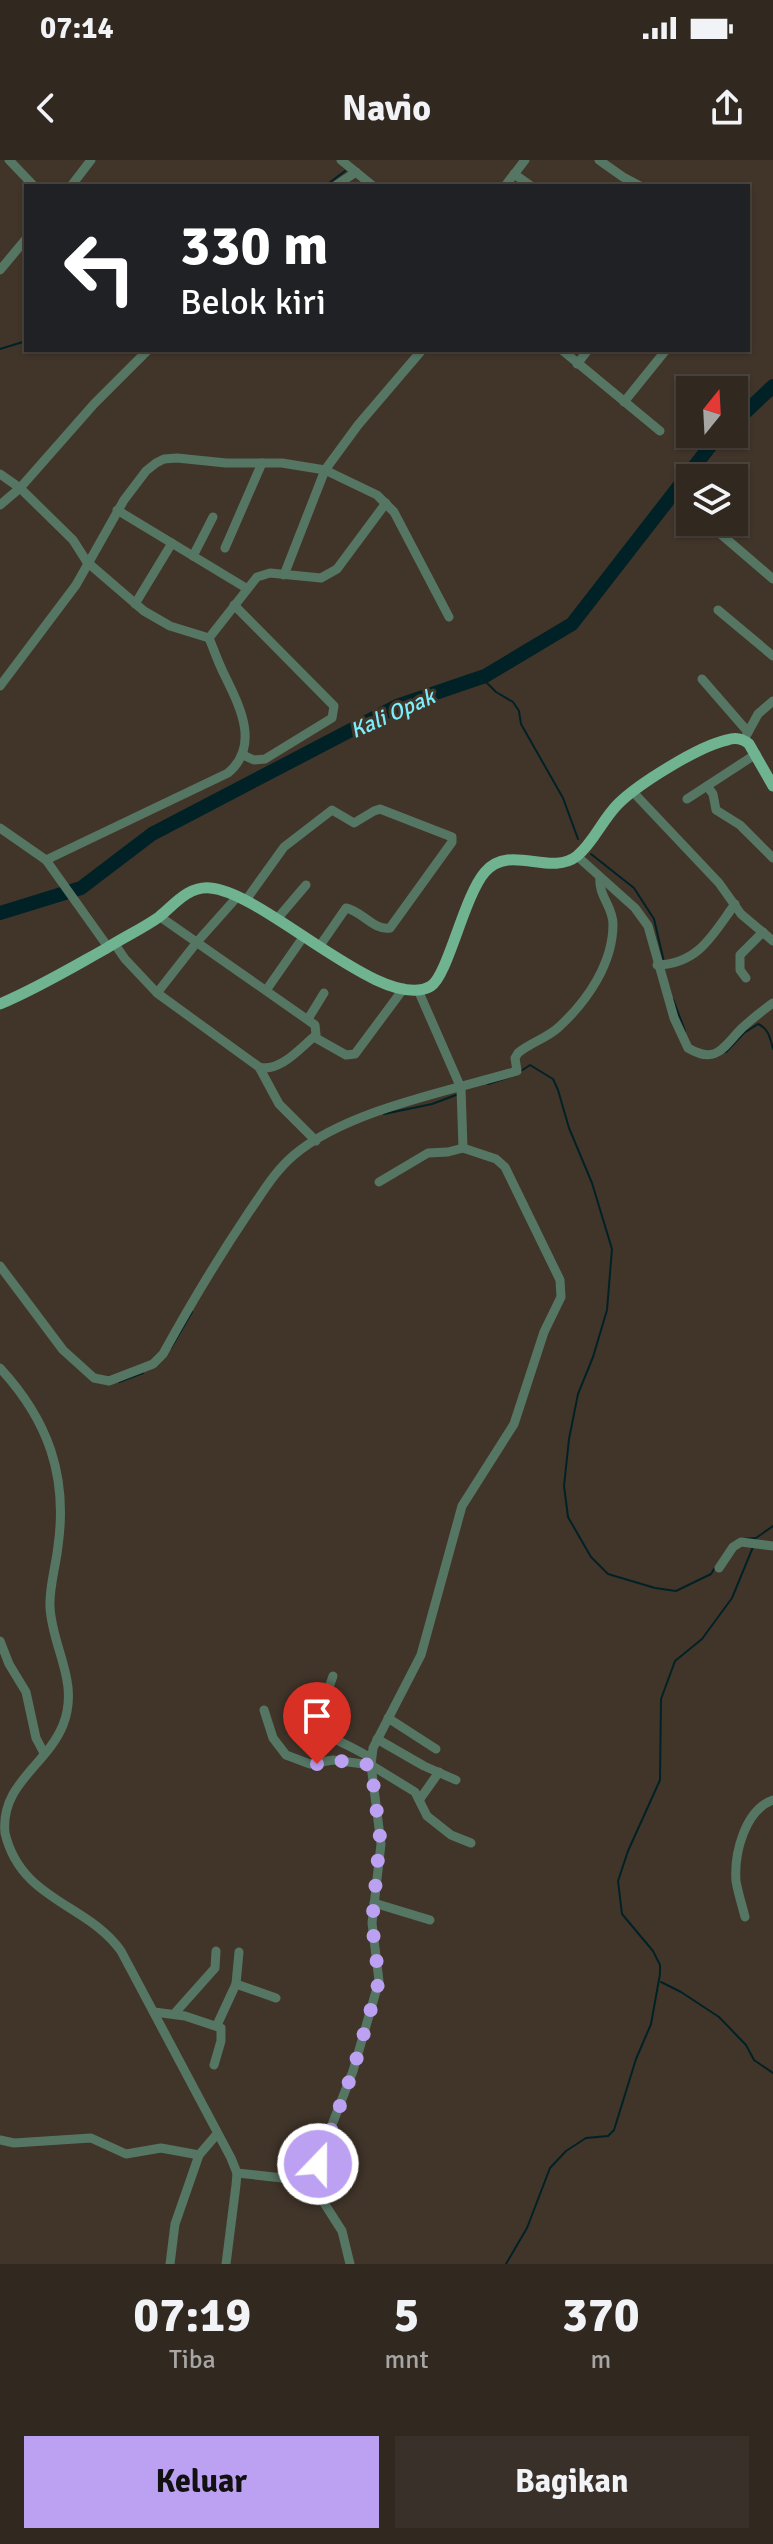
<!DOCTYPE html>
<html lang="id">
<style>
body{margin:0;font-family:Signika,sans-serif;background:#393029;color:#f1f3f6;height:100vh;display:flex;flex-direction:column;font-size:30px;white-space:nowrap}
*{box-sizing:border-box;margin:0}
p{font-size:26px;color:#a8a6a5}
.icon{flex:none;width:44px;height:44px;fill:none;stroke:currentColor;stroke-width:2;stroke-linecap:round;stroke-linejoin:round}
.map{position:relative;height:2104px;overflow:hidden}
.side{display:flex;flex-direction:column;background:#312820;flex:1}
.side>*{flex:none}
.hud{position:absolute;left:24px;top:24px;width:726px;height:168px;border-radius:0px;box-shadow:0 2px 6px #0004,0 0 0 2px #4c443e;background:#202124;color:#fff;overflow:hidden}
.needle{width:52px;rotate:18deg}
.fabs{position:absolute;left:676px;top:216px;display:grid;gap:16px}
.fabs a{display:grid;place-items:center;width:72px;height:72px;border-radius:0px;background:#312820;box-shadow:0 2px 6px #0004,0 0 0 2px #4c443e;font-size:40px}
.pin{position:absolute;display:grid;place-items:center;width:68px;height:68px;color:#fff;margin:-82px -34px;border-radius:50% 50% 50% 0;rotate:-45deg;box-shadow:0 0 8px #0007}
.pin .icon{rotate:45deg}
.me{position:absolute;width:88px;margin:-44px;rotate:22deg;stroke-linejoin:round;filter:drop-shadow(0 0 6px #0008)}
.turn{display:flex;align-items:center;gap:28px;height:168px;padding:0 24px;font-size:36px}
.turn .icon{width:104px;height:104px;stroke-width:2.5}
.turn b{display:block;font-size:56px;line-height:68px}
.eta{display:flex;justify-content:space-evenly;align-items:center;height:136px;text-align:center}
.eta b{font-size:48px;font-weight:800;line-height:56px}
.button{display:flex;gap:16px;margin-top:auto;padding:16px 24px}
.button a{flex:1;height:92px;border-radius:0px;background:#bca0f2;color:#111;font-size:32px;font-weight:800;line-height:92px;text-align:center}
.button a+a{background:#393029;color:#f1f3f6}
.status{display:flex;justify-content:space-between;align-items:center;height:56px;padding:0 40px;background:#312820;direction:ltr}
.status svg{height:22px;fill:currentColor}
header{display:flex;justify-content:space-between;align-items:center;height:104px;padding:0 24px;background:#312820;font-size:36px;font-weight:800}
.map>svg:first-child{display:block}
</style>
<div class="status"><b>07:14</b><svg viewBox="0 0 49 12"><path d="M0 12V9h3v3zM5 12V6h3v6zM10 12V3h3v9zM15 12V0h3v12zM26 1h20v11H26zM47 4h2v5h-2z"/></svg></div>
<header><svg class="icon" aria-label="back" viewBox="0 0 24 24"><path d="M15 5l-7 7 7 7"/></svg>Navio<svg class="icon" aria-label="share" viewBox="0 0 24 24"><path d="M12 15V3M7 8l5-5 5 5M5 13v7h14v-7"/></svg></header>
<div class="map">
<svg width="773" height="2104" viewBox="0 0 773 2104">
<rect width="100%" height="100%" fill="#41352a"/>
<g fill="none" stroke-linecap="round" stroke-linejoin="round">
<g stroke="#002226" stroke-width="2">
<polyline points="325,26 345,11"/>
<polyline points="0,189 26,181"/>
<polyline points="481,517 496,532 513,542 519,551 521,564 563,638 578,679"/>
<polyline points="591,694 634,728 654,759 664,802"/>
<polyline points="673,839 685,871"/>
<path d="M726,892l18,-19 14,-9c11,5 12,14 15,25"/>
<polyline points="521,911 530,905 553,919 558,930 569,968 592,1023 612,1089 607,1150 593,1197 578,1234 569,1279 564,1326 568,1357 591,1397 608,1414 655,1428 676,1431 711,1414 714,1409"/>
<polyline points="488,924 516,915"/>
<polyline points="384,954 432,944 456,935"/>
<polyline points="171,1188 192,1152"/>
<polyline points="119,1222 143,1213"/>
<polyline points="742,1379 756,1378 773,1366"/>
<polyline points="661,1822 681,1832 719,1857 746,1885 754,1900 773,1913"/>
<polyline points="506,2104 527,2068 550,2008 566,1991 586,1978 608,1976 614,1970 636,1899 651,1864 660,1814 660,1805 653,1791 622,1754 618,1721 628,1691 660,1620 661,1539 675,1501 702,1479 732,1438 753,1387"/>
</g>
<g stroke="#002226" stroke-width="14">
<polyline points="734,263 773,226"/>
<polyline points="0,753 81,728 152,674 397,546 485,516 572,464 711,285 722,274"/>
</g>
<g stroke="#567664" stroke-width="9">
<polyline points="9,0 34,26"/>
<polyline points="341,0 373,26"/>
<polyline points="599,0 623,17 640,26"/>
<polyline points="514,14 531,26"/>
<polyline points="71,26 91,0"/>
<polyline points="335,26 356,12"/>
<polyline points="505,26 525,0"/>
<polyline points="0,110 26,79"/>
<polyline points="148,190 94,244 20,328 73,380 87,402 144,451 170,466 209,478"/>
<polyline points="562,190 660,271"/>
<polyline points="577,204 588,190"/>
<polyline points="624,242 666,190"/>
<polyline points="0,314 20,328 0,345"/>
<polyline points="117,350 246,428"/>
<polyline points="709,364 773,419"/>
<polyline points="225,388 262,303"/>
<polyline points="193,396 213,357"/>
<polyline points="284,415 325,310 377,335 394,352 449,457"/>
<polyline points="135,444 172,383"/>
<polyline points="234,445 334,546 332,558 265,599 254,600 243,595"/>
<polyline points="718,450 773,496"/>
<polyline points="209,478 257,417 270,413 321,418 337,409 386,343"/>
<polyline points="702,519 748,572"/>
<polyline points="0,526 76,425 124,340 146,311 156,303 164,299 177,298 226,303 282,303 325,310 358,265 422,190"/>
<polyline points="746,576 758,554 773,541"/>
<polyline points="707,626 713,634 716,650 740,665 773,698"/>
<polyline points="633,632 719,723 741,754 773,781"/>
<polyline points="687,639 756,594"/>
<polyline points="0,668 46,700 108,787"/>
<path d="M577,696l58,52 13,18 26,92 14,30c29,17 35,-1 54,-20 10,-9 20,-17 31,-25"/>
<path d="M46,700l182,-87c33,-28 11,-68 -4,-99 -6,-12 -10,-24 -15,-36"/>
<path d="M246,740l38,-53 48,-37 22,13 20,-12 6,-2 72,28v5l-62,86c-16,3 -28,-17 -44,-20l-27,39"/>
<polyline points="277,759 306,725"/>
<path d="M114,783l11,16 32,34 102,74c21,6 42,-20 57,-32l-1,-10 -156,-109"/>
<path d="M657,805c42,-1 56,-31 78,-61"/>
<polyline points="746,818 740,810 740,795 763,772"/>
<polyline points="267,829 304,776"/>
<polyline points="157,833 197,782 238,736"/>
<polyline points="308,859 324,833"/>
<polyline points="314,877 346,895 355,894 404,828"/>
<polyline points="259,907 279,944 316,981"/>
<polyline points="379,1022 428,993 448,992 463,988"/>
<path d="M0,1106l63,84 31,28 15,3 44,-17 10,-10c27,-49 55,-96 86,-142 14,-20 26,-41 45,-57 53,-45 156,-64 223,-84l-2,-13 3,-5c13,-11 30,-15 42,-27 28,-26 53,-63 53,-102 0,-18 -15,-28 -13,-47"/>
<path d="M0,1208c48,52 68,108 58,178 -2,20 -9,41 -8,61 2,41 30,75 13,118 -16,40 -63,59 -58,108 16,68 82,70 116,118l110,207 6,15 -1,12 -10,79"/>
<polyline points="719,1408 733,1387 741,1382 773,1386"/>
<polyline points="0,1481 9,1504 26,1532 36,1578 44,1593"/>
<path d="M333,1516c-24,67 -14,51 38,82"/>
<polyline points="264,1550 273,1578 286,1595 310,1604 333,1600 371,1605 415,1632 427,1656 451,1675 471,1683"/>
<polyline points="388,1558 436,1589"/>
<polyline points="377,1579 424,1606 456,1620"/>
<polyline points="420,1639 439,1612"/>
<polyline points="374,1743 430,1760"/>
<path d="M745,1757c-3,-12 -7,-24 -9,-36 -2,-28 9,-71 37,-81"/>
<polyline points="236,1824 276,1838"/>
<polyline points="154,1852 185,1856 221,1868 221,1881 214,1905"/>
<polyline points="174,1854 215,1808 216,1791"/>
<polyline points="217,1865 236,1824 239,1792"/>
<polyline points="0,1980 14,1983 91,1978 126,1994 161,1988 199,1995"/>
<polyline points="237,2013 310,2021 342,2071 350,2104"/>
<polyline points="310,2021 353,1911 379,1821 372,1763 381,1684 371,1605 373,1588 421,1495 462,1346 514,1264 544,1172 561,1137 560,1120 505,1007 496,999 463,988 461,928 418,830"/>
<polyline points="170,2104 175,2064 199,1995 217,1974"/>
</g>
<path stroke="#70b390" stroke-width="11" d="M0,844c38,-16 71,-36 107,-56 17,-11 35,-19 52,-31 15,-12 29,-31 51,-29 55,4 174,127 221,98 17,-11 33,-90 54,-114 25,-29 65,5 92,-16 17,-14 25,-36 41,-52 20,-20 81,-58 109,-64 8,-3 15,-2 22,4l24,42"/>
</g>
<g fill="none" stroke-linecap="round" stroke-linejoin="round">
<polyline stroke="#bca0f2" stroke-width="14" stroke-dasharray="0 25.2" points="317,1604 333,1600 371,1605 380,1677 372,1763 379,1821 353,1911 318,2004"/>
</g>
<g text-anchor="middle" stroke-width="6" stroke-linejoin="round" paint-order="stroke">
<g font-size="22" font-style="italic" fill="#7cedfc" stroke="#41352a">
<text transform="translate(392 553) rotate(-24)" y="8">Kali Opak</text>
</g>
</g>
</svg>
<div class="fabs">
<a><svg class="needle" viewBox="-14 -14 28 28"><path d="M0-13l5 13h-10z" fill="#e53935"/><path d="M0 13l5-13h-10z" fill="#a8a6a5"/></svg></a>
<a><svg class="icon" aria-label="layers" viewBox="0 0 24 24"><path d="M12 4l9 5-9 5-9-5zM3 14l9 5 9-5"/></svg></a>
</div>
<div class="pin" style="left:317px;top:1604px;background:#d93025"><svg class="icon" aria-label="arrive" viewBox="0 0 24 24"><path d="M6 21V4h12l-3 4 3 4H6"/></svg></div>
<svg class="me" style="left:318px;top:2004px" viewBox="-20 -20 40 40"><circle r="17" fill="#bca0f2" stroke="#fff" stroke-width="3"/><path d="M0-11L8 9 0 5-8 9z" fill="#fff"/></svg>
<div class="hud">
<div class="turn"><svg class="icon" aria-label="left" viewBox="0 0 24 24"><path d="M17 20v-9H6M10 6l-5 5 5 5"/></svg><div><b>330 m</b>Belok kiri</div></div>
</div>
</div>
<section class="side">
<div class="eta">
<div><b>07:19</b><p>Tiba</p></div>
<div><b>5</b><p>mnt</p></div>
<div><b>370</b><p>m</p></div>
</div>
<div class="button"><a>Keluar</a><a>Bagikan</a></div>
</section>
